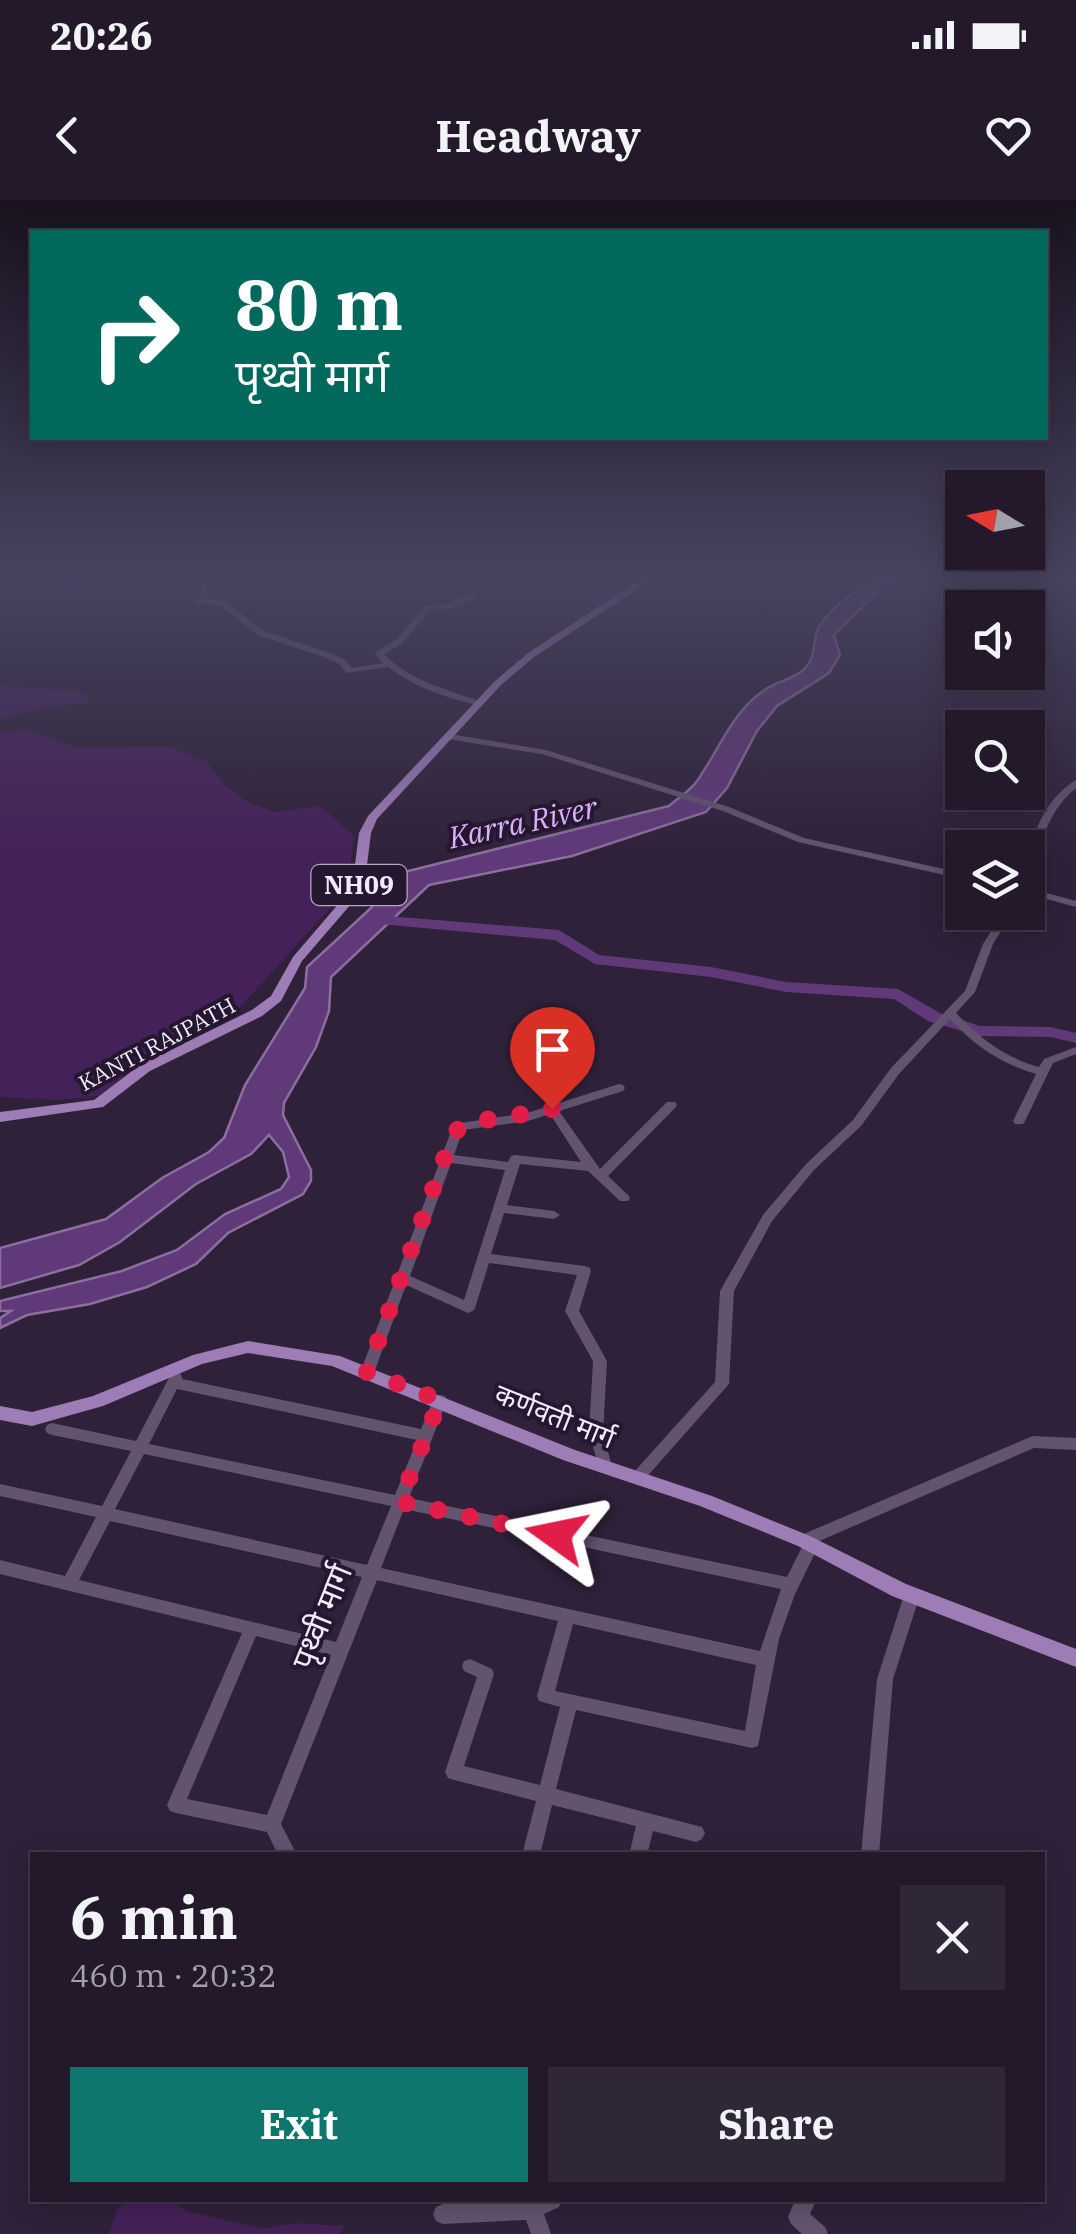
<!DOCTYPE html>
<meta charset="utf-8">
<style>
body{margin:0;font-family:"IBM Plex Serif","Noto Sans Devanagari",serif;background:#2f2637;color:#f1f3f6;height:100vh;display:flex;flex-direction:column;font-size:38px;white-space:nowrap}
*{box-sizing:border-box;margin:0}
p{font-size:32px;color:#a3a0a9}
.icon{flex:none;width:55px;height:55px;fill:none;stroke:currentColor;stroke-width:2;stroke-linecap:round;stroke-linejoin:round}
.map{position:relative;flex:1;overflow:hidden}
.details{position:absolute;left:30px;top:1652px;width:1015px;height:350px;display:flex;flex-direction:column;background:#23192b;border-radius:0px;box-shadow:0 5px 25px #0003,0 0 0 2px #403847}
.details>*{flex:none}
.guide{position:absolute;left:30px;top:30px;width:1018px;height:210px;border-radius:0px;box-shadow:0 5px 25px #0003,0 0 0 2px #403847;background:#00695c;color:#fff;overflow:hidden}
.needle{width:65px;rotate:280deg}
.tools{position:absolute;left:945px;top:270px;display:grid;gap:20px}
.tools a{display:grid;place-items:center;width:100px;height:100px;border-radius:0px;background:#23192b;box-shadow:0 5px 25px #0003,0 0 0 2px #403847;font-size:50px}
.pin{position:absolute;display:grid;place-items:center;width:85px;height:85px;color:#fff;margin:-102px -42px;border-radius:50% 50% 50% 0;rotate:-45deg;box-shadow:0 0 10px #0007}
.pin .icon{rotate:45deg}
.me{position:absolute;width:110px;margin:-55px;rotate:282deg;stroke-linejoin:round;filter:drop-shadow(0 0 8px #0008)}
.turn{display:flex;align-items:center;gap:35px;height:210px;padding:0 40px;font-size:45px}
.turn .icon{width:130px;height:130px;stroke-width:2.5}
.turn b{display:block;font-size:70px;line-height:85px}
.round{display:grid;place-items:center;flex:none;width:105px;height:105px;border-radius:0px;background:#2f2637}
.overview{display:flex;align-items:center;justify-content:space-between;height:170px;padding:0 40px}
h1{font-size:60px;font-weight:800;line-height:75px}
.cta{display:flex;gap:20px;margin-top:auto;padding:20px 40px}
.cta a{flex:1;height:115px;border-radius:0px;background:#0f766e;color:#fff;font-size:40px;font-weight:800;line-height:115px;text-align:center}
.cta a+a{background:#2f2637;color:#f1f3f6}
.status{display:flex;justify-content:space-between;align-items:center;height:70px;padding:0 50px;background:#23192b;direction:ltr}
.status svg{height:28px;fill:currentColor}
header{display:flex;justify-content:space-between;align-items:center;height:130px;padding:0 40px;background:#23192b;font-size:45px;font-weight:800}
.map>svg:first-child{display:block}
</style>
<div class="status"><b>20:26</b><svg viewBox="0 0 49 12"><path d="M0 12V9h3v3zM5 12V6h3v6zM10 12V3h3v9zM15 12V0h3v12zM26 1h20v11H26zM47 4h2v5h-2z"/></svg></div>
<header><svg class="icon" aria-label="back" viewBox="0 0 24 24"><path d="M15 5l-7 7 7 7"/></svg>Headway<svg class="icon" aria-label="heart" viewBox="0 0 24 24"><path d="M12 20l-8-8c-3-5 5-10 8-4 3-6 11-1 8 4z"/></svg></header>
<div class="map">
<svg width="1076" height="2034" viewBox="0 0 1076 2034">
<rect width="100%" height="100%" fill="#2f2139"/>
<g fill="#442159">
<polygon points="0,374 30,374 23,376 26,385 82,382 68,392 0,399"/>
<polygon points="0,486 73,490 91,497 85,504 49,506 0,519"/>
<polygon points="33,531 76,548 169,547 206,561 223,583 247,602 275,612 320,606 354,636 348,688 234,814 159,840 105,895 60,900 0,897 0,532"/>
<polygon points="128,2000 171,2000 187,2011 262,2029 296,2023 344,2026 341,2034 109,2034 117,2010"/>
</g>
<path fill="#603979" stroke="#8c6e9f" stroke-width="2.5" d="M894,374h39l-45,7 -54,54 6,20 -11,18 -52,33 -20,25 -30,57 -21,24 -134,44 -143,29 -98,92 -2,34 -13,36 -32,56 -1,12 28,55v11l-8,13 -75,39 -32,31 -49,23 -57,17 -63,11 -27,13v-10l11,-7h-11v-10l122,-30 55,-21 48,-36 56,-25 8,-12 -6,-25 -14,-17 -18,19 -55,30 -76,58 -41,23 -79,23v-40l106,-29 56,-41 47,-26 15,-14 21,-53 60,-97 2,-21 64,-59 17,-32 281,-70c9,-8 21,-15 28,-25 22,-31 36,-71 69,-92 14,-10 35,-10 44,-28 6,-11 3,-26 10,-36 15,-22 49,-46 74,-51z"/>
<g fill="none" stroke-linecap="round" stroke-linejoin="round">
<g fill="#603979" fill-rule="evenodd">
<polygon points="904,374 922,374 878,390 867,400 857,397 870,386"/>
<polygon points="375,715 559,730 599,755 711,767 786,782 898,789 940,813 980,826 1051,827 1076,833 1076,843 1051,837 979,836 928,821 894,799 786,792 711,777 595,764 555,740 369,723 369,717"/>
</g>
<g fill="#63536f" fill-rule="evenodd">
<path d="M188,374h7l14,12 -3,13 19,2 39,30 66,22 15,7 7,8 31,-5 -8,-9 1,-2 21,-13 28,-33 23,-2 22,-11h6v4l-23,11 -23,2 -27,33 -19,11c30,30 63,34 99,49l-4,2c-32,-6 -64,-18 -91,-38l-41,6 -8,-9 -15,-7 -66,-22 -38,-30 -25,-2 -1,-2 5,-2 3,-11z"/>
<polygon points="450,534 546,550 729,607 804,638 962,673 962,679 798,642 723,611 542,554 447,539 446,537"/>
<path d="M1076,580v8c-25,20 -35,51 -43,81l-5,3c0,-34 18,-75 48,-92z"/>
<polygon points="1028,688 1076,701 1076,707 1028,694"/>
<path d="M1003,712h10l-20,32 -18,48 -19,21c24,25 49,45 83,54l5,-8 32,-12v7l-23,9 -28,58 -2,3h-8l-2,-3 23,-47c-35,-10 -61,-28 -86,-55l-51,55 -38,52 -47,44 -42,51 -38,70 -5,93 -86,97 -5,2 -5,-2 -2,-4 2,-4 82,-91 5,-91 43,-76 43,-51 47,-44 38,-52 74,-77 18,-47z"/>
<path d="M619,884l4,1 2,3 -2,3 -64,20 41,58 67,-67h8l2,3 -2,3 -67,68 20,19 2,3 -2,3h-8l-32,-30 -68,-7 -13,41 47,6 6,4 -6,4 -50,-6 -13,41 94,12 5,2 1,3 -12,40 28,50 -4,73 9,32 -2,4 -5,2 -5,-2 -11,-36 4,-73 -28,-50 12,-36 -88,-12 -14,45 -2,3 -5,2 -62,-28 -32,88 -2,4h-10l-2,-4 80,-212 -2,-3 4,-3 12,-31 73,-11zM550,914l31,48 -66,-7 -4,1 -3,6 -54,-7 9,-25 65,-9zM451,963l54,7 -41,130 -54,-24z"/>
<path d="M176,1173l5,1 1,5 239,50 14,-33 5,-1 5,1 2,4 -38,98 378,79 15,-30 -3,-1 -3,-5 3,-5 229,-98 5,-2 43,2v12l-42,-2 -217,94 2,3 -24,49 -16,45 -21,107 -6,2 -176,-38 -20,79 146,38 3,6 -3,6 -6,3 -43,-11 -6,24h-18l7,-29 -84,-21 -12,50h-18l14,-54 -82,-21 -6,-2 -3,-6 32,-95 -13,-6 -2,-5 2,-5 6,-2 22,10 2,5 -30,92 76,19 20,-78 -21,-6 -2,-5 21,-75 -181,-41 -96,244 16,31h-19l-11,-23 -91,-19 -6,-2 -3,-6 75,-172 -242,-59v-14l65,16 31,-59 -96,-21v-12l102,22 29,-55 -79,-16 -5,-2 -2,-4 2,-4 5,-2 84,18 35,-67zM177,1189l240,51 -22,55 -246,-51zM144,1254l247,52 -24,59 -252,-56zM404,1309l377,80 -21,62 -379,-83zM110,1321l252,56 -26,65 -257,-62zM573,1424l183,41 -11,66 -190,-40zM256,1436l75,19 -64,160 -80,-16z"/>
<polygon points="912,1388 918,1390 920,1395 893,1479 879,1655 861,1655 877,1479 904,1395 906,1390"/>
<polygon points="509,2000 562,2000 559,2007 544,2014 551,2034 531,2034 526,2020 443,2024 436,2021 433,2014 436,2007 443,2004"/>
<polygon points="795,2000 816,2000 810,2014 825,2027 828,2034 802,2034 791,2024 788,2017"/>
</g>
<g fill="#9e7cb6" fill-rule="evenodd">
<polygon points="653,374 664,374 639,388 534,457 501,485 377,619 371,633 364,689 302,761 281,801 262,816 150,871 103,907 0,922 0,912 94,900 140,865 252,810 271,796 293,757 352,688 359,633 368,616 495,481 528,453 633,384"/>
<polygon points="248,1141 340,1156 575,1250 712,1296 810,1336 906,1384 1076,1449 1076,1467 892,1396 798,1346 700,1306 563,1260 332,1166 248,1153 202,1164 103,1206 32,1226 0,1220 0,1206 32,1212 93,1196 193,1155"/>
</g>
</g>
<linearGradient id="sky" x2="0" y2="1"><stop stop-color="#1a121f"/><stop offset="0.57" stop-color="#47435f"/><stop offset="1" stop-color="#47435f" stop-opacity="0"/></linearGradient>
<rect width="1076" height="659" fill="url(#sky)"/>
<g fill="none" stroke-linecap="round" stroke-linejoin="round">
<path stroke="#e11d48" stroke-width="18" stroke-dasharray="0 32.4" d="M552,909c-23,7 -87,8 -99,25l-86,238 73,28 -40,102 156,33"/>
</g>
<g text-anchor="middle" stroke-width="8" stroke-linejoin="round" paint-order="stroke">
<g font-size="22" fill="#f2e9f9" stroke="#25172f">
<text transform="translate(157 844) rotate(-28)" y="8">KANTI RAJPATH</text>
</g>
<rect fill="#25172f" stroke="#b4aabc" stroke-width="2.5" x="311.5" y="665" width="95" height="40" rx="8"/>
<g font-size="25" font-weight="bold" fill="#f2e9f9">
<text x="359" y="694">NH09</text>
</g>
<g font-size="28" fill="#f2e9f9" stroke="#25172f">
<text transform="translate(555 1216) rotate(22)" y="10">कर्णवती मार्ग</text>
</g>
<g font-size="30" font-style="italic" fill="#dbb0fa" stroke="#25172f">
<text transform="translate(523 623) rotate(-12)" y="10">Karra River</text>
</g>
<g font-size="32" fill="#f2e9f9" stroke="#25172f">
<text transform="translate(322 1417) rotate(-68)" y="11">पृथ्वी मार्ग</text>
</g>
</g>
</svg>
<div class="tools">
<a><svg class="needle" viewBox="-14 -14 28 28"><path d="M0-13l5 13h-10z" fill="#e53935"/><path d="M0 13l5-13h-10z" fill="#a3a0a9"/></svg></a>
<a><svg class="icon" aria-label="sound" viewBox="0 0 24 24"><path d="M4 9h4l5-4v14l-5-4H4zM17 9q2 3 0 6"/></svg></a>
<a><svg class="icon" aria-label="search" viewBox="0 0 24 24"><circle cx="10" cy="10" r="6"/><path d="M15 15l6 6"/></svg></a>
<a><svg class="icon" aria-label="layers" viewBox="0 0 24 24"><path d="M12 4l9 5-9 5-9-5zM3 14l9 5 9-5"/></svg></a>
</div>
<div class="pin" style="left:552px;top:909px;background:#d93025"><svg class="icon" aria-label="arrive" viewBox="0 0 24 24"><path d="M6 21V4h12l-3 4 3 4H6"/></svg></div>
<svg class="me" style="left:556px;top:1335px" viewBox="-20 -20 40 40"><path d="M0-17L14 15 0 8-14 15z" fill="#e11d48" stroke="#fff" stroke-width="4"/></svg>
<div class="guide">
<div class="turn"><svg class="icon" aria-label="right" viewBox="0 0 24 24"><path d="M7 20v-9h11M14 6l5 5-5 5"/></svg><div><b>80 m</b>पृथ्वी मार्ग</div></div>
</div>
<section class="details">
<div class="overview"><div><h1>6 min</h1><p>460 m · 20:32</p></div><a class="round"><svg class="icon" aria-label="close" viewBox="0 0 24 24"><path d="M6 6l12 12M18 6L6 18"/></svg></a></div>
<div class="cta"><a>Exit</a><a>Share</a></div>
</section>
</div>
